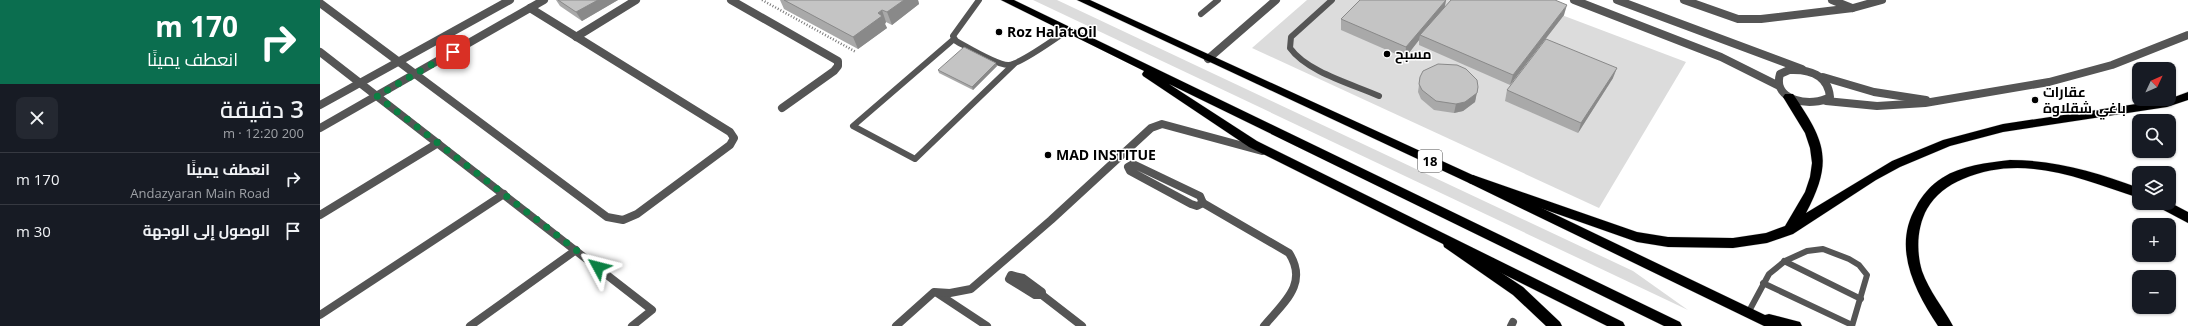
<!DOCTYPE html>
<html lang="ar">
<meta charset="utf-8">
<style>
body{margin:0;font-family:"Open Sans",Cairo,sans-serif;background:#242831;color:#f1f3f6;direction:rtl;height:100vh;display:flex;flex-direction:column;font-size:15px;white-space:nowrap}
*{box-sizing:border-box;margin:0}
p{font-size:13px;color:#9ea1a6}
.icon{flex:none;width:22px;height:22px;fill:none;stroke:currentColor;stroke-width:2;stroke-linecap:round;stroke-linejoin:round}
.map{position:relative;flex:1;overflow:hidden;direction:ltr}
.side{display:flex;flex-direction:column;background:#171b24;width:320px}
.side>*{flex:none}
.banner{background:#0b6e4f;color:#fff;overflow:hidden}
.needle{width:26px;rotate:46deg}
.fabs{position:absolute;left:1812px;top:62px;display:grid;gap:8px}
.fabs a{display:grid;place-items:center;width:44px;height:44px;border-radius:8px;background:#171b24;box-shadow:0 1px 3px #0004;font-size:20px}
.pin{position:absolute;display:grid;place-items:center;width:34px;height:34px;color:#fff;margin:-17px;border-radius:8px;box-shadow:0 2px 6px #0006}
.me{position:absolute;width:44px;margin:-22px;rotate:308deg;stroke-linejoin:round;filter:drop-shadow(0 0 3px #0008)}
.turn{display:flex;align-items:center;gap:14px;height:84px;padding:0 16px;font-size:18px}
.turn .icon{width:52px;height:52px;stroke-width:2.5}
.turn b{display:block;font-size:28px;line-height:34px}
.round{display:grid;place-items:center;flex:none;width:42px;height:42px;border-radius:8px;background:#242831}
.head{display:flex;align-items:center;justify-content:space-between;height:68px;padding:0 16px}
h1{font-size:24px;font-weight:600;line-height:30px}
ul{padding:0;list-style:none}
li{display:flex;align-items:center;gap:12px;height:52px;padding:0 16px;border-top:1px solid #363941}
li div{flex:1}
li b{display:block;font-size:15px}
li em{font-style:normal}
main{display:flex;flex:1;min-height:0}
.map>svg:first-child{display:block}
</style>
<main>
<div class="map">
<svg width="1868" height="326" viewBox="0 0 1868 326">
<rect width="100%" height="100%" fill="#fff"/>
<g fill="#dcdcdc">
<polygon points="713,0 737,0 1313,271 1368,310"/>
<polygon points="987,0 1202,0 1366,62 1279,208 932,48"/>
</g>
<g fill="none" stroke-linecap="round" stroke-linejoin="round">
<g stroke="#dbdbdb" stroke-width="1">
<g id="trunk">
<polygon points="681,0 694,0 1360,322 1362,326 1344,326 849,84 937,141 1303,322 1305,326 1287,326 929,147 823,76 822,74 824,71"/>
<polygon points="757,0 770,0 1157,177 1445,315 1449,314 1480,322 1482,326 1444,326 1149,183"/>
</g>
</g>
<g stroke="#dbdbdb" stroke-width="1">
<g id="motorway">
<path d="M1868,92v8l-21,7 -164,25 -53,14 -50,21 -24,13 -83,54 -26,9 -34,5 -65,-1 -31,-5 -168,-59 -2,-3 2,-3 4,-2 164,57 31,5 65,1 33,-5 19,-7 20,-34 5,-15 2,-14 -2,-15 -5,-15 -22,-36 2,-3h8c32,47 41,66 13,119l86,-52 51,-21 60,-16 166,-25z"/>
<path d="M1690,160c45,0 87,12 129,28v10c-58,-19 -115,-45 -176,-19 -15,6 -28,16 -36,30 -10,18 -11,42 -5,62 7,20 21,36 31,55h-15c-23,-35 -46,-78 -22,-119 6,-12 15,-22 26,-29 20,-13 45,-15 68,-18z"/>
<polygon points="1849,202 1868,212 1868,223 1836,206 1834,203"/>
<polygon points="1129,238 1203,287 1240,322 1242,326 1226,326 1193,295 1124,247 1123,243 1124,239"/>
</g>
</g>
<polyline stroke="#777" stroke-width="2.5" stroke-dasharray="1 2" stroke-linecap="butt" points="442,0 536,52"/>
<g stroke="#555" stroke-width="6">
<path d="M659,0l-26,36 3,5c11,6 42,25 53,24 13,-2 47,-27 59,-35"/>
<path d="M1012,0l-41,37 -1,11c17,24 62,36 89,48"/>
<polyline points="881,14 898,0"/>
<polyline points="634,39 533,126 595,159 694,64"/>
<polyline points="1464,261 1541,299"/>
<polyline points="1443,283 1532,325"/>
<polyline points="1428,313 1449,274 1465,261 1487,251 1503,249 1529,259 1539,265 1547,275 1532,326"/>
</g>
<g stroke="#555" stroke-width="8">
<polyline points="411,0 518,61 518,66 514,71 462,108"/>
<polyline points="1254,0 1401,57 1459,86"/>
<polyline points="1297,0 1482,69"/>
<polyline points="1364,0 1418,19 1441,19 1533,8 1562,0"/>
<polyline points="1512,0 1532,8"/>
<polyline points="0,3 287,217 303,220 317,214 410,145 414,138 410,132 210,8"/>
<polyline points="256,37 316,0"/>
<polyline points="0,52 332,310 312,326"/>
<polyline points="888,59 956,0"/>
<polygon points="813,164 880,196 883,203 877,206 871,204 810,171 808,167"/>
<path d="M883,203l86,50c20,31 -6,50 -25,73"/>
<polyline points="0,215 118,143"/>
<polygon points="691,275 703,278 722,292 722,295 715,295 689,279"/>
<polyline points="617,293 667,326"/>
<polyline points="722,295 762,326"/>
<polyline points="0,315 184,194"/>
<polyline points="150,326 256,250"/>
<polyline points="576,326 614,292 630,293 651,289 731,220 831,128 842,124 942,151"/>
<polyline points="1191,326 1193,322"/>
</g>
<g stroke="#555" stroke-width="8">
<path d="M1469,70c20,-1 39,5 41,27 -18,11 -58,4 -50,-23z"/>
<polyline points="1503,77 1554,92 1606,100"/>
<polyline points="1506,101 1557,106 1605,103 1729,82 1792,65 1868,35"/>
<polyline points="0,105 190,0"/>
<polyline points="0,128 224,0"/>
</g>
<use href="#trunk" fill="#000" fill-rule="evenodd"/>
<use href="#motorway" fill="#000" fill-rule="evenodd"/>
</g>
<g fill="#a9a9a9">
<polygon points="236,0 298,0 262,21 240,6"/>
<polygon points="460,0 598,0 599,4 572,25 566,22 565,24 567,28 538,49 464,9"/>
<polygon points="1126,0 1125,6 1244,15 1190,85 1099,45 1099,40 1085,58 1021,30 1021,19"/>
<polygon points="677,66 653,90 619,73 618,70"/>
<polygon points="1100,77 1158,87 1155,102 1143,111 1134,113 1114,110 1101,99 1098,92"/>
<polygon points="1293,78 1258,133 1185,101 1187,90"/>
</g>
<g fill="#898989">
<polygon points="278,0 298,0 262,21 256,12"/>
<polygon points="584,0 598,0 599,4 572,25 567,12"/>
<polygon points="1126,0 1124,10 1100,35 1099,40 1085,58 1086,47"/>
<polygon points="1247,5 1244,15 1190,85 1193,75"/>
<polygon points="562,10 566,22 565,24 567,28 538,49 533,37"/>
<polygon points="676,63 677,66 653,90 652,87"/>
<polygon points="1297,68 1293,78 1258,133 1261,123"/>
<polygon points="1158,87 1155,102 1143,111 1134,113 1136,104"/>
</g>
<g fill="#c4c4c4" stroke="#898989">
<polygon points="238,0 278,0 256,12"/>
<polygon points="464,0 584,0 567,12 562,10 558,13 562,16 533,37"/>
<polygon points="1040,0 1126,0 1086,47 1021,19"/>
<polygon points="1131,0 1235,0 1247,5 1193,75 1100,35"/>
<polygon points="1226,39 1297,68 1261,123 1187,90"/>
<polygon points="644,47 676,63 652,87 618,70"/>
<polygon points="1118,64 1137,65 1146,69 1157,80 1158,87 1157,93 1145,102 1136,104 1116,101 1102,90 1099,84 1100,77 1103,71"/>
</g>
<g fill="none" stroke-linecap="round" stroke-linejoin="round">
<polyline stroke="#0b8043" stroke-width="7" stroke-dasharray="0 12.6" points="133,52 57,96 278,267"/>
</g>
<g fill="#000" stroke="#fff" stroke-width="1.5">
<circle cx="679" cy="32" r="4"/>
<circle cx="1067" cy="54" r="4"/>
<circle cx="1715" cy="100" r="4"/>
<circle cx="728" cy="155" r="4"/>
</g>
<g text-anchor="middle" stroke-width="3" stroke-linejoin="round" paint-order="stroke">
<rect fill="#fff" stroke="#4c4c4c" stroke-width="1" x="1098" y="150" width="24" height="22" rx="3"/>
<g font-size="13" font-weight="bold" fill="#000">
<text x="1110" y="166">18</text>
</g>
<g font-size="14" font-weight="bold" fill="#000" stroke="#fff" text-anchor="start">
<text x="687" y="37">Roz Halat Oil</text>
<text x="1075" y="59">مسبح</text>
<text x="1723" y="97">عقارات<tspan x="1723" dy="16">باغي شقلاوة</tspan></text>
<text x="736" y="160">MAD INSTITUE</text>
</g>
</g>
</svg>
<div class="fabs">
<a><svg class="needle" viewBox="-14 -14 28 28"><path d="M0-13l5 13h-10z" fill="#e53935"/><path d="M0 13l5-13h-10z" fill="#9ea1a6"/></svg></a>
<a><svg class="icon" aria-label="search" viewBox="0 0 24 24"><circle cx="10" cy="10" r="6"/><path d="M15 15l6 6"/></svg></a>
<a><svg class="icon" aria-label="layers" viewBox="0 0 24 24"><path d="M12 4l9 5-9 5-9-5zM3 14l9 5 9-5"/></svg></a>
<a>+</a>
<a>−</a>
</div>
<div class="pin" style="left:133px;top:52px;background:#d93025"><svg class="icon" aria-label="arrive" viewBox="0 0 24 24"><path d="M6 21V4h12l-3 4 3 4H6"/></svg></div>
<svg class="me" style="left:278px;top:267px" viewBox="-20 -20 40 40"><path d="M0-17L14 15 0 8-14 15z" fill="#0b8043" stroke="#fff" stroke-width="4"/></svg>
</div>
<section class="side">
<div class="banner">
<div class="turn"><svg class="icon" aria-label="right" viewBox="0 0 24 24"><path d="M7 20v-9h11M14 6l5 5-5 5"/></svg><div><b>170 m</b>انعطف يمينًا</div></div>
</div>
<div class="head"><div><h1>3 دقيقة</h1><p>200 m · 12:20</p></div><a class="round"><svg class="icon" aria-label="close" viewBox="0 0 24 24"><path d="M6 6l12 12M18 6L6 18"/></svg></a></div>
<ul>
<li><svg class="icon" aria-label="right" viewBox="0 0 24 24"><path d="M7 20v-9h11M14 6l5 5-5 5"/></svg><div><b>انعطف يمينًا</b><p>Andazyaran Main Road</p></div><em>170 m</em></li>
<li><svg class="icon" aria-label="arrive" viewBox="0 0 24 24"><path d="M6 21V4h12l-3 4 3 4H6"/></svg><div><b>الوصول إلى الوجهة</b></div><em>30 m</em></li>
</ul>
</section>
</main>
